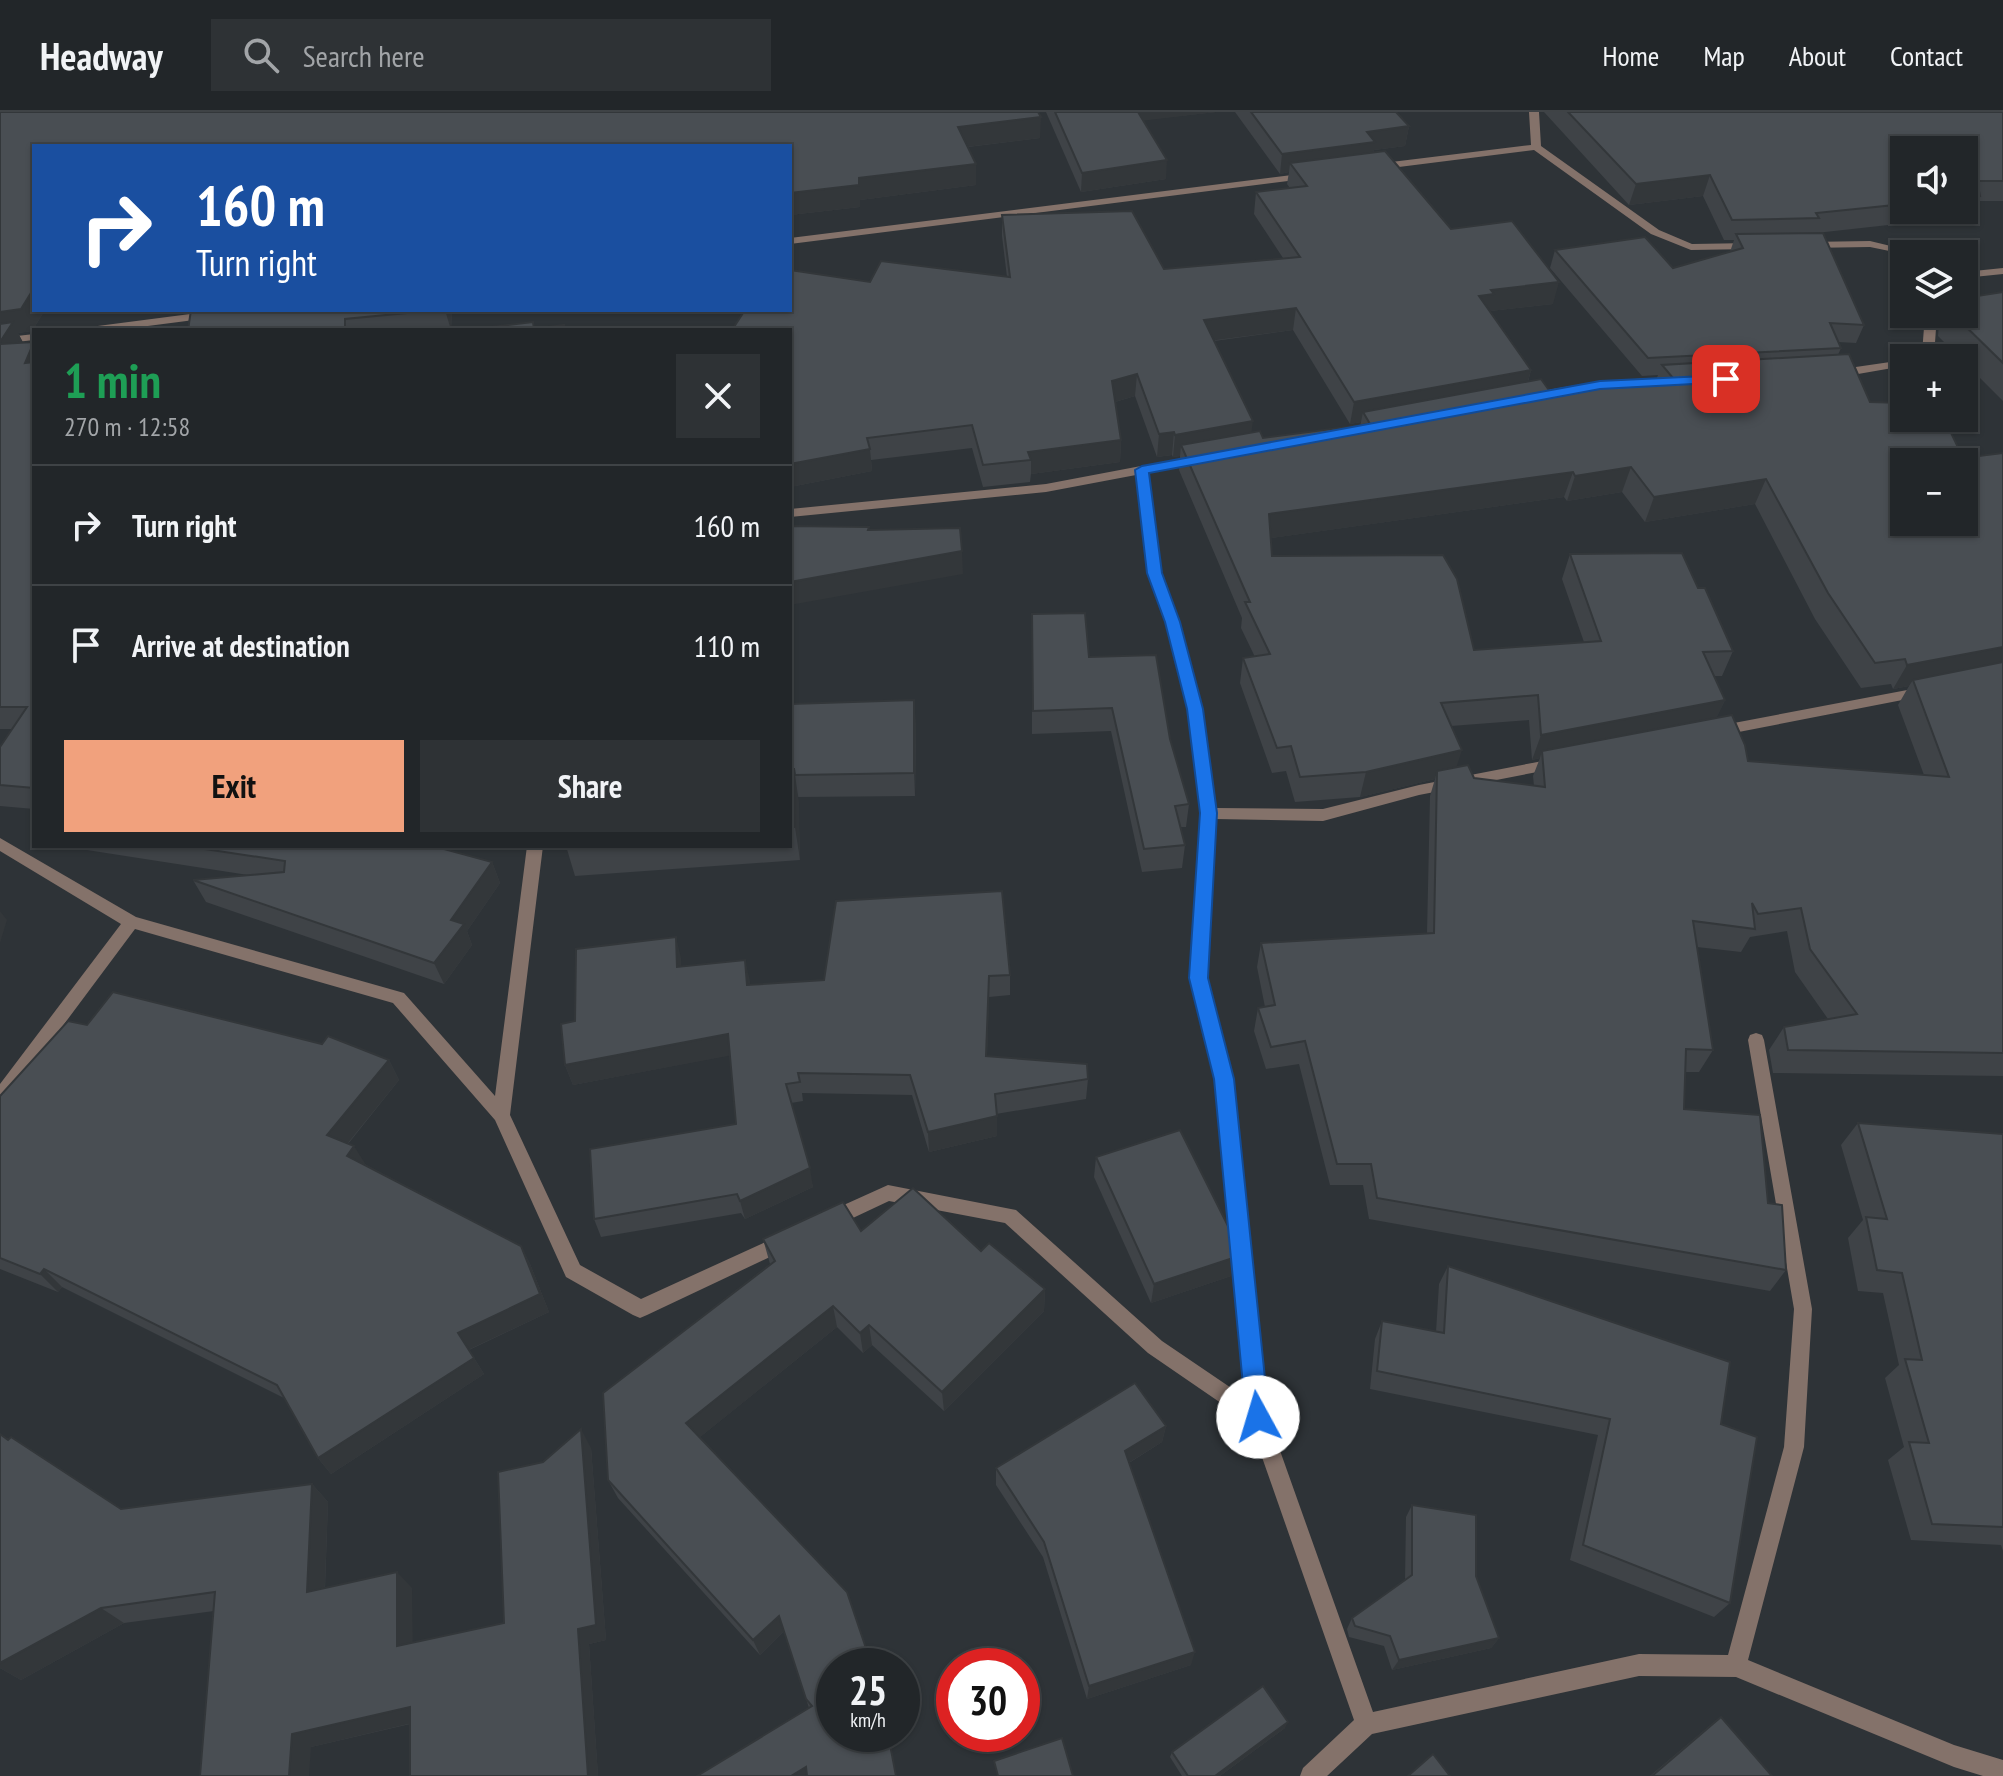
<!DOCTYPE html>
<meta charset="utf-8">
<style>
body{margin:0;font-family:"PT Sans Narrow",sans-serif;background:#2e3235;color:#f1f3f6;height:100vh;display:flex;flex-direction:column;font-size:30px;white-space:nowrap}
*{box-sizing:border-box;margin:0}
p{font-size:26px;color:#a2a5a8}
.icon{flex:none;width:44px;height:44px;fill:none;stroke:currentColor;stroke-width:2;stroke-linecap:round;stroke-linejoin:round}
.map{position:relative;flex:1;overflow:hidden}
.side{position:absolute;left:32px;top:216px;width:760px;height:520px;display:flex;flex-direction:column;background:#222629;border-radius:0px;box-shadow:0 2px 6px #0004,0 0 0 2px #3f4346}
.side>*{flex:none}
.top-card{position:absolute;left:32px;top:32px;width:760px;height:168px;border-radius:0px;box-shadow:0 2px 6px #0004,0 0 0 2px #3f4346;background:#1a4fa0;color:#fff;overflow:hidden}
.fabs{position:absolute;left:1890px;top:24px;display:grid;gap:16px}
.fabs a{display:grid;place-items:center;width:88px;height:88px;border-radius:0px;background:#222629;box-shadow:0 2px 6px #0004,0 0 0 2px #3f4346;font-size:40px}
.speed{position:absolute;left:816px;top:1536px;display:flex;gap:16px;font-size:40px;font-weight:700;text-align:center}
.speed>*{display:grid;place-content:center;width:104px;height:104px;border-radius:50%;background:#222629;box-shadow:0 2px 6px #0004,0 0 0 2px #3f4346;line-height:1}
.speed small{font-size:20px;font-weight:400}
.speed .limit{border:12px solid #d22;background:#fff;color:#111}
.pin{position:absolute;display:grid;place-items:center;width:68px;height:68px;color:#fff;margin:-34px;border-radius:16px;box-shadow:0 4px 12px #0006}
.me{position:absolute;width:88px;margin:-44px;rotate:354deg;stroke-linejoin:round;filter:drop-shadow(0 0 6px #0008)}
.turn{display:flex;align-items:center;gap:28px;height:168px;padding:0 32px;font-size:36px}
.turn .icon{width:104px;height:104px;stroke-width:2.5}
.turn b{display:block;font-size:56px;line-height:68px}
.round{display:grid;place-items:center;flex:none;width:84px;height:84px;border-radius:0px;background:#2e3235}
.head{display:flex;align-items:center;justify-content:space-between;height:136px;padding:0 32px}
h1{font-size:48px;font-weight:700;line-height:60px;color:#1e9e55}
.action{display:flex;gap:16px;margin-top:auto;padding:16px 32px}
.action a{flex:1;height:92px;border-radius:0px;background:#f1a17d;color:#111;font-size:32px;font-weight:700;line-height:92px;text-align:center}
.action a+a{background:#2e3235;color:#f1f3f6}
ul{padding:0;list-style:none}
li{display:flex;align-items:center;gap:24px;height:120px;padding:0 32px;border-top:2px solid #3f4346}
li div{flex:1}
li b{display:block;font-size:30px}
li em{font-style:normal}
header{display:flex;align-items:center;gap:48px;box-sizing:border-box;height:112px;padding:0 40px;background:#222629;border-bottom:2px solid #3f4346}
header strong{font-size:38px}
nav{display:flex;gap:44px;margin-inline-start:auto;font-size:28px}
.search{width:560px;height:72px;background:#2e3235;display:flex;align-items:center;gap:20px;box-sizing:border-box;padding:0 28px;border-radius:0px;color:#a2a5a8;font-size:30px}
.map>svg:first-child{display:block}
</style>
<header>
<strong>Headway</strong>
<div class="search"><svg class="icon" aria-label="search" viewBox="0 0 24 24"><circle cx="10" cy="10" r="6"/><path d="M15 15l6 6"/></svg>Search here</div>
<nav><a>Home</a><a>Map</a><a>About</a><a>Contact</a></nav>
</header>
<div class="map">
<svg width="2003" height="1664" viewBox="0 0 2003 1664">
<rect width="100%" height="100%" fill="#2e3337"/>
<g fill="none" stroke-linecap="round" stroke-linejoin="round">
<g fill="#84726a" fill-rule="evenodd">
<polygon points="1529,0 1539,0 1541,34 1659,118 1692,132 1752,131 1757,134 1752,137 1691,138 1651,122 1534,38 1375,58 1370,55 1375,52 1531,33"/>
<polygon points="1308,61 1312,62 1312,66 790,132 790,126"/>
<polygon points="1870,129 1924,142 1904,142 1870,135 1807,136 1802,133 1807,130"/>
<polygon points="2003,156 2003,162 1964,166 1964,160"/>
<polygon points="221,198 254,198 248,201 117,218 84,218 90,215"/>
<polygon points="1925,202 1937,202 1934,245 1916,246 1922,242"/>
<polygon points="34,222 34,228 0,232 0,226"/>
<polygon points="1904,248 1904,254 1835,266 1829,262 1835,258"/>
<polygon points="1652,266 1656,268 1656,272 1600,277 1536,288 1530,284 1536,280 1600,269"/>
<polygon points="1199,343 1203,344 1203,350 1149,360 1162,461 1180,510 1202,597 1215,696 1323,697 1419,673 1558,646 1565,651 1558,656 1419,683 1323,709 1215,707 1206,866 1233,967 1268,1305 1373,1600 1639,1542 1728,1543 1784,1335 1794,1197 1748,928 1750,923 1756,921 1762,923 1764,928 1812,1197 1804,1335 1748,1548 1954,1633 2003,1648 2003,1664 1983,1664 1954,1655 1736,1565 1639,1564 1372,1622 1327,1664 1300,1664 1303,1656 1354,1608 1250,1311 1148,1241 1005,1111 889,1089 838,1113 832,1115 826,1113 823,1107 826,1101 888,1073 1016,1098 1162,1229 1246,1286 1215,967 1190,866 1200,701 1188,597 1166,510 1148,461 1136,363 1046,380 790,405 790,397 1046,372"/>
<polygon points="1923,575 1930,580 1928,583 1718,624 1711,619 1718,614"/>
<polygon points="0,726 136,805 404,881 495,984 527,734 543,734 510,1003 580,1153 641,1187 785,1121 791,1123 794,1129 791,1135 647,1203 640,1206 633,1203 566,1165 495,1008 393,891 135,817 6,990 0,992 0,972 121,812 0,739"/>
</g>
</g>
<g fill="#3f4347" fill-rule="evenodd">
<polygon points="0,0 1040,26 968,35 976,52 976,73 860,88 860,95 790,103 790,34 34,34 34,198 45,198 32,219 18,221 23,231 34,230 34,697 0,694 0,635 12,617 0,617"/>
<polygon points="1046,0 1216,0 1143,8 1166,67 1081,80"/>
<path d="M1235,0h161l13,14 -4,20 -31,4v2l77,77 102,75 -63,7 41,59 -3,12 23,11 105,-13 2,-5 -16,1 -92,-108 5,-18 118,18 57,-16 4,-12h-10l-21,-44 -74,9 -85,-93h459v89h-26l-7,15 -154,17 48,92 -8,18 -18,-1 3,6 -3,7 32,47 93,56 40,-5v623l-230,-3 -4,-23 15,-23 44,-8 -33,-47 -8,-41 -37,6 -9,15 -44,-5 16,103 -14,22h-14l-1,37 84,94 18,67 -16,21 -401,-72 -6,-34h-33l-31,-121 -33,5 -12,-38 4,-23 7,-1 -8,-40 4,-24 166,-10 3,-137 5,-17 -75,18 -65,5 -9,-31 -14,2 -32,-90 3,-25 12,-1 -14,-29 1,-10 -63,-148 1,-14 -7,1 -1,-2 -15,2 -22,-61 -20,6 6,38 -1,22 -89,12 -1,8 -47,5 -11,-39 -101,12 1,11 -82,16 80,-205 137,-5 -5,-41v-21l162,54 119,-11 -29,-44 2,-22 34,-4 -3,-4 2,-12 -9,2zM1904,38h60v60h-60zM1293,218l57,94 11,-2 -1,4 -97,12 -12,-5 -37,-92zM1622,380l23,30 110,-18 60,115 46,69 30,-4 2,5 16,-3 -11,19 26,70 -176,-14 -32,-43 9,-18 -11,-24h8l11,-25 -35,-63 -128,-34 -8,25 22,63 -110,8 -202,-94 -1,-18 293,-41 3,4zM1529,608l3,40 8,-2 -7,18 1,10 -60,-8 -18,-10 -5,-42z"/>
<polygon points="2003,180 2003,289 1964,250 1964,246 1960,246 1938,224 1939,212 1944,202 1964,202"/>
<polygon points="191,198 452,198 451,218 188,218"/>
<polygon points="1032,502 1089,545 1170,627 1189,692 1186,715 1181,715 1185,733 1182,756 1142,760 1111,619 1032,622"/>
<polygon points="790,592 916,611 915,684 798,685 800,748 575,764 566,734 790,734"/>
<polygon points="61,734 433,734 492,750 500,771 467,819 472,833 444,872 206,790 193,768 248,763"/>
<polygon points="681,846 681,854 750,869 750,873 1010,863 1010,883 989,885 987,944 1088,967 1086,987 996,1002 997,1024 929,1040 912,983 802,981 803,989 791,991 813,1075 745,1107 741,1101 601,1125 594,1107 736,1012 730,943 573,973 565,953 575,909"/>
<polygon points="87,913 389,948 399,968 348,1032 366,1053 521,1134 530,1152 549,1200 469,1238 484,1262 331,1362 318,1346 284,1286 62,1175 58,1180 0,1157 0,984"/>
<polygon points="1858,1011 2003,1022 2003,1439 2001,1433 1911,1428 1888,1348 1904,1335 1885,1266 1899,1253 1883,1181 1858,1179 1848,1126 1863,1108 1841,1033"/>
<polygon points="1096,1045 1231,1164 1151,1191 1094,1065"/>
<polygon points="913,1076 981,1139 989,1131 1045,1177 1044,1199 944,1299 872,1233 863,1241 837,1215 700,1325 847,1480 872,1554 834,1554 834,1622 889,1622 896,1664 697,1664 809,1596 784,1519 760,1543 618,1386 608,1368 603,1281 770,1152 763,1127 843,1090 861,1119"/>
<polygon points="1448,1154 1721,1312 1730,1491 1714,1505 1570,1448 1598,1323 1370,1277 1375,1227 1382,1209 1436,1220 1439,1172"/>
<polygon points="1166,1314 1162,1330 1129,1351 1191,1553 1087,1587 1043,1445 996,1373 996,1356"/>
<polygon points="0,1322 121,1397 312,1372 328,1390 325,1476 412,1476 412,1531 504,1511 543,1350 591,1336 606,1528 589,1532 598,1664 410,1664 410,1612 311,1635 214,1499 124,1511 21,1568 0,1556"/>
<polygon points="1412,1393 1476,1464 1499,1526 1491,1536 1392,1558 1384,1534 1349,1525 1347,1517 1352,1506 1405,1468 1406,1405"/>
<polygon points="1721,1605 1772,1664 1650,1664 1713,1611"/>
<polygon points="1285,1616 1220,1664 1182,1664 1170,1645 1172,1640"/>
</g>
<g fill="#33373a">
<polygon points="1132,0 1216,0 1132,10"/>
<polygon points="1041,5 1040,26 958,36 958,15"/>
<polygon points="1409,14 1405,34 1374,38 1372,50 1290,51 1289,60 1280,62 1282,42 1367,20"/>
<polygon points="1167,48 1166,67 1081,80 1082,61"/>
<polygon points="976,52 976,73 860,88 860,95 790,103 790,81 859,66"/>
<polygon points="1710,63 1703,84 1629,93 1636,72"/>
<polygon points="1559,170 1553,192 1490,199 1479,184 1491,178"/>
<polygon points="34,176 34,198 45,198 32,219 18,221 24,232 0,234 0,200"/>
<polygon points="1296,196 1293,218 1201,230 1204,208"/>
<polygon points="445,198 452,198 451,218"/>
<polygon points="34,232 34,269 25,251"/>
<polygon points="1531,258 1525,280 1363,300 1361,310 1350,312 1354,290"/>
<polygon points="1137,262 1135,284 1111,291 1112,269"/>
<polygon points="1253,309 1250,331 1181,333 1180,344 1173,345 1175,323"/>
<polygon points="1174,320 1172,343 1157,345 1159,322"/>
<polygon points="1121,328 1120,350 1031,362 1031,348 1028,340"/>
<polygon points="870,337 872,359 790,375 790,352"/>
<polygon points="1631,355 1622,380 1567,389 1575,364"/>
<polygon points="1573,360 1564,385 1265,427 1269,402"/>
<polygon points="1766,367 1755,392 1645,410 1654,385"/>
<polygon points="962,439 963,462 790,493 790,470"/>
<polygon points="2003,535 2003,557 1913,568 1909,574 1893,577 1907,553"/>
<polygon points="914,588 916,611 915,684 914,661"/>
<polygon points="1725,588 1713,613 1542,639 1540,646 1532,648 1541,623"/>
<polygon points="1462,638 1454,663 1437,659 1435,667 1360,685 1366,660"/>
<polygon points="794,657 799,690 800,748 795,715"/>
<polygon points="492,750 500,771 467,819 472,833 444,872 434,851 451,808"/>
<polygon points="0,799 7,808 0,831"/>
<polygon points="676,825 681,846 682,876 677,855"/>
<polygon points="745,848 750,869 751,894 747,873"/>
<polygon points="989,864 989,885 986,964 986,944"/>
<polygon points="728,922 733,943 573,973 565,953"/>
<polygon points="389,948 399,968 339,1042 327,1023"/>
<polygon points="997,1004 997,1024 929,1040 928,1020"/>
<polygon points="354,1034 366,1053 347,1044"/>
<polygon points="810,1056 813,1075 745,1107 740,1089"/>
<polygon points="521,1134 530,1152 549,1200 468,1238 458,1221"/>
<polygon points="1236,1145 1231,1164 1151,1191 1154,1172"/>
<polygon points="44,1157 62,1175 58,1180 40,1162"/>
<polygon points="1045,1177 1044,1199 944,1299 942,1280"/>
<polygon points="833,1194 837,1215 694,1330 686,1311"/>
<polygon points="869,1213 872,1233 863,1241 860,1221"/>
<polygon points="474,1246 484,1262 331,1362 318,1346"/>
<polygon points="1166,1314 1162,1330 1122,1355 1125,1339"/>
<polygon points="581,1317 591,1336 606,1528 589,1532 598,1664 588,1664 578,1517"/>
<polygon points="312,1372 328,1390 324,1496 307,1480"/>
<polygon points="397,1460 412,1476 413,1549 397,1534"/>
<polygon points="101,1496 124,1511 21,1568 0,1556 0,1551"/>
<polygon points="779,1504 784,1519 760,1543 753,1528"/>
<polygon points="1499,1526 1491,1536 1392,1558 1399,1548"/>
<polygon points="1195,1540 1191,1553 1087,1587 1089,1574"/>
<polygon points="410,1595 425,1608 311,1635 309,1664 289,1664 292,1622"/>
<polygon points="1288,1610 1285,1616 1220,1664 1215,1664"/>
<polygon points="806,1655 809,1664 791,1664"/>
</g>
<g fill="#494e53" stroke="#33373a" stroke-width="2" fill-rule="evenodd">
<polygon points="0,0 1038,0 1041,5 958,15 976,52 859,66 859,73 790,81 790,34 34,34 34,176 21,197 0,200"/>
<polygon points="1055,0 1138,0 1167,48 1082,61"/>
<polygon points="1251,0 1396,0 1409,14 1367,20 1375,30 1282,42"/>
<polygon points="1568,0 2003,0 2003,69 1977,69 1980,84 1964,85 1964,38 1904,38 1904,92 1816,101 1819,106 1732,108 1710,63 1636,72"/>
<polygon points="1385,39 1451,117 1512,109 1559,170 1491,178 1494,182 1479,184 1531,258 1354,290 1296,196 1204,208 1253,309 1175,323 1174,320 1159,322 1137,262 1112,269 1121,328 1028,340 1031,348 983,353 972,313 867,326 870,337 790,352 790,218 732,218 745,198 790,198 790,158 870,170 881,149 1010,165 1002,103 1132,99 1164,157 1300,145 1256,80 1307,74 1290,51"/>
<polygon points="1823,121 1864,213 1830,211 1841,236 1648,246 1555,138 1645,125 1673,156 1743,136 1736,122"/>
<polygon points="2003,180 2003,251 1953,202 1964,202 1964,186"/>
<polygon points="191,198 438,198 345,207 345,218 188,218"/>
<polygon points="13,210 0,230 0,212"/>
<polygon points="533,210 534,217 564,213 564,218 467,218"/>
<polygon points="34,230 25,251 34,250 34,676 0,673 0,635 27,595 0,595 0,232"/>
<path d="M1849,242l21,48 34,1v15h40l19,40 40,-5v194l-96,18 -2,-6 -30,4 -47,-70 -62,-114 -112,18 -23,-30 -56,9 -2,-4 -304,42 3,42 171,-1 14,24 17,71 127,-9 -31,-87 112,-1 16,35h7l28,63 -30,1 22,48 -184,35 -3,-40 -97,8 21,47 -96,22 -66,5 -9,-31 -14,2 -34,-90 27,-4 -25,-52h5l-69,-157 79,-14 3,7 107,-14 -7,-12 178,-33 10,14 122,-15 -11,-13zM1904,350h60v60h-60z"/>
<polygon points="790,414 869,415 868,418 960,416 962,439 790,470"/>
<polygon points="1085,501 1089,545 1156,543 1170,627 1189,692 1175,694 1185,733 1144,737 1112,596 1033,599 1032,502"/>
<polygon points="2003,550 2003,941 1788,938 1784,915 1857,902 1810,837 1801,796 1758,802 1752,791 1755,817 1693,809 1713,938 1686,937 1684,997 1760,1003 1768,1091 1782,1093 1786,1158 1377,1086 1371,1052 1337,1052 1305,929 1271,935 1258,896 1275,893 1261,831 1434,821 1437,659 1468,653 1474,666 1545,675 1542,639 1732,603 1745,633 1748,649 1949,665 1913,568"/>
<polygon points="914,588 914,661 795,663 794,657 790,657 790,592"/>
<polygon points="790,657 794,657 795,715 790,715"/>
<polygon points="185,734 433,734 492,750 451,808 464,812 434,851 193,768 284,760 285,749"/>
<polygon points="1002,779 1010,863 989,864 986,944 1087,952 1088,967 995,982 997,1004 928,1020 910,963 798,961 800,970 786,972 810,1056 740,1089 737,1082 594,1107 590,1037 736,1012 728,922 565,953 561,912 575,909 576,837 676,825 677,855 745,848 747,873 824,868 836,789"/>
<polygon points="113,880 322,932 328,924 389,948 327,1023 354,1034 347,1044 521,1134 540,1182 458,1221 474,1246 318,1346 277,1273 44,1157 40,1162 0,1146 0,984 68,909 87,913"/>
<polygon points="1858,1011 2003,1022 2003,1415 1932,1412 1909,1330 1929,1331 1905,1247 1922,1248 1902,1161 1877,1158 1866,1105 1887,1107"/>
<polygon points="1180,1018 1234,1126 1236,1145 1154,1172 1096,1045"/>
<polygon points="913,1076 981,1139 989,1131 1045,1177 942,1280 869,1213 860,1221 833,1194 686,1311 847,1480 872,1554 834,1554 834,1622 888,1622 896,1664 807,1664 806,1655 791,1664 697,1664 812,1594 806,1587 779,1504 753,1528 608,1368 603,1281 775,1149 763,1127 843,1090 861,1119"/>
<polygon points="1448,1154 1730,1250 1721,1312 1757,1325 1730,1491 1583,1433 1610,1307 1377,1259 1382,1209 1444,1221"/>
<polygon points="1135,1271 1166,1314 1125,1339 1195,1540 1089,1574 1044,1430 996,1356"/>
<polygon points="581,1317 596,1513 578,1517 588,1664 410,1664 410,1595 292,1622 289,1664 200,1664 215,1480 101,1496 0,1551 0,1322 8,1328 11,1325 121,1397 312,1372 307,1480 397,1460 397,1534 504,1511 498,1360 543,1350"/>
<polygon points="1412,1393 1476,1403 1476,1464 1499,1526 1399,1548 1390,1524 1355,1514 1352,1506 1412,1463"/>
<polygon points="1263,1574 1288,1610 1215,1664 1188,1664 1172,1640"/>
<polygon points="1721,1605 1772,1664 1652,1664"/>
<polygon points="1062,1626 1073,1664 998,1664 994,1649"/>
<polygon points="1433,1642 1450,1664 1408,1664"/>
</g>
<polygon fill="#1a73e8" stroke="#114b97" stroke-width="2" points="1726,263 1731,265 1731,270 1600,277 1149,361 1162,461 1180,510 1203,597 1217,701 1208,866 1234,967 1269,1305 1265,1313 1258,1316 1250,1313 1246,1305 1214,967 1189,866 1200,701 1187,597 1165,510 1147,461 1135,358 1142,354 1600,269"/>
</svg>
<div class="fabs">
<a><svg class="icon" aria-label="sound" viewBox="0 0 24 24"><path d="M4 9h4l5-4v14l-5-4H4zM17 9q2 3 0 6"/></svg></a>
<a><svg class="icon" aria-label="layers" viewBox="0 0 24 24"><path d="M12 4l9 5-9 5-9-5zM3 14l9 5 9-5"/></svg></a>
<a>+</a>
<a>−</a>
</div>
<div class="speed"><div>25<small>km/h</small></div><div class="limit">30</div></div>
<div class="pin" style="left:1726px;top:267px;background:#d93025"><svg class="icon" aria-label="arrive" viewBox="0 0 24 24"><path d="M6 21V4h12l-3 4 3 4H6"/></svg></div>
<svg class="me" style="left:1258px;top:1305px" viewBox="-20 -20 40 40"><circle r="19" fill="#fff"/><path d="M0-13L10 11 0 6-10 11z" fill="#1a73e8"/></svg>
<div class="top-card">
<div class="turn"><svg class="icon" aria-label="right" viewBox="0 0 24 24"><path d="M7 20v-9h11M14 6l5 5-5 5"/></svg><div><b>160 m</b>Turn right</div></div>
</div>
<section class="side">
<div class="head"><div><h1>1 min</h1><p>270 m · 12:58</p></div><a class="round"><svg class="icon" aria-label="close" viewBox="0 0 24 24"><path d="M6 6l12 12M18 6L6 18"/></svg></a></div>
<ul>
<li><svg class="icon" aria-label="right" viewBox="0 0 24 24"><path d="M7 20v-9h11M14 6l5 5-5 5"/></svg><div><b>Turn right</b></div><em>160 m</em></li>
<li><svg class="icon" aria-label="arrive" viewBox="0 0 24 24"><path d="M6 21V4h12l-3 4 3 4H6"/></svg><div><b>Arrive at destination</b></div><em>110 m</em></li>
</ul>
<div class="action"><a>Exit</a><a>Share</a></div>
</section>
</div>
